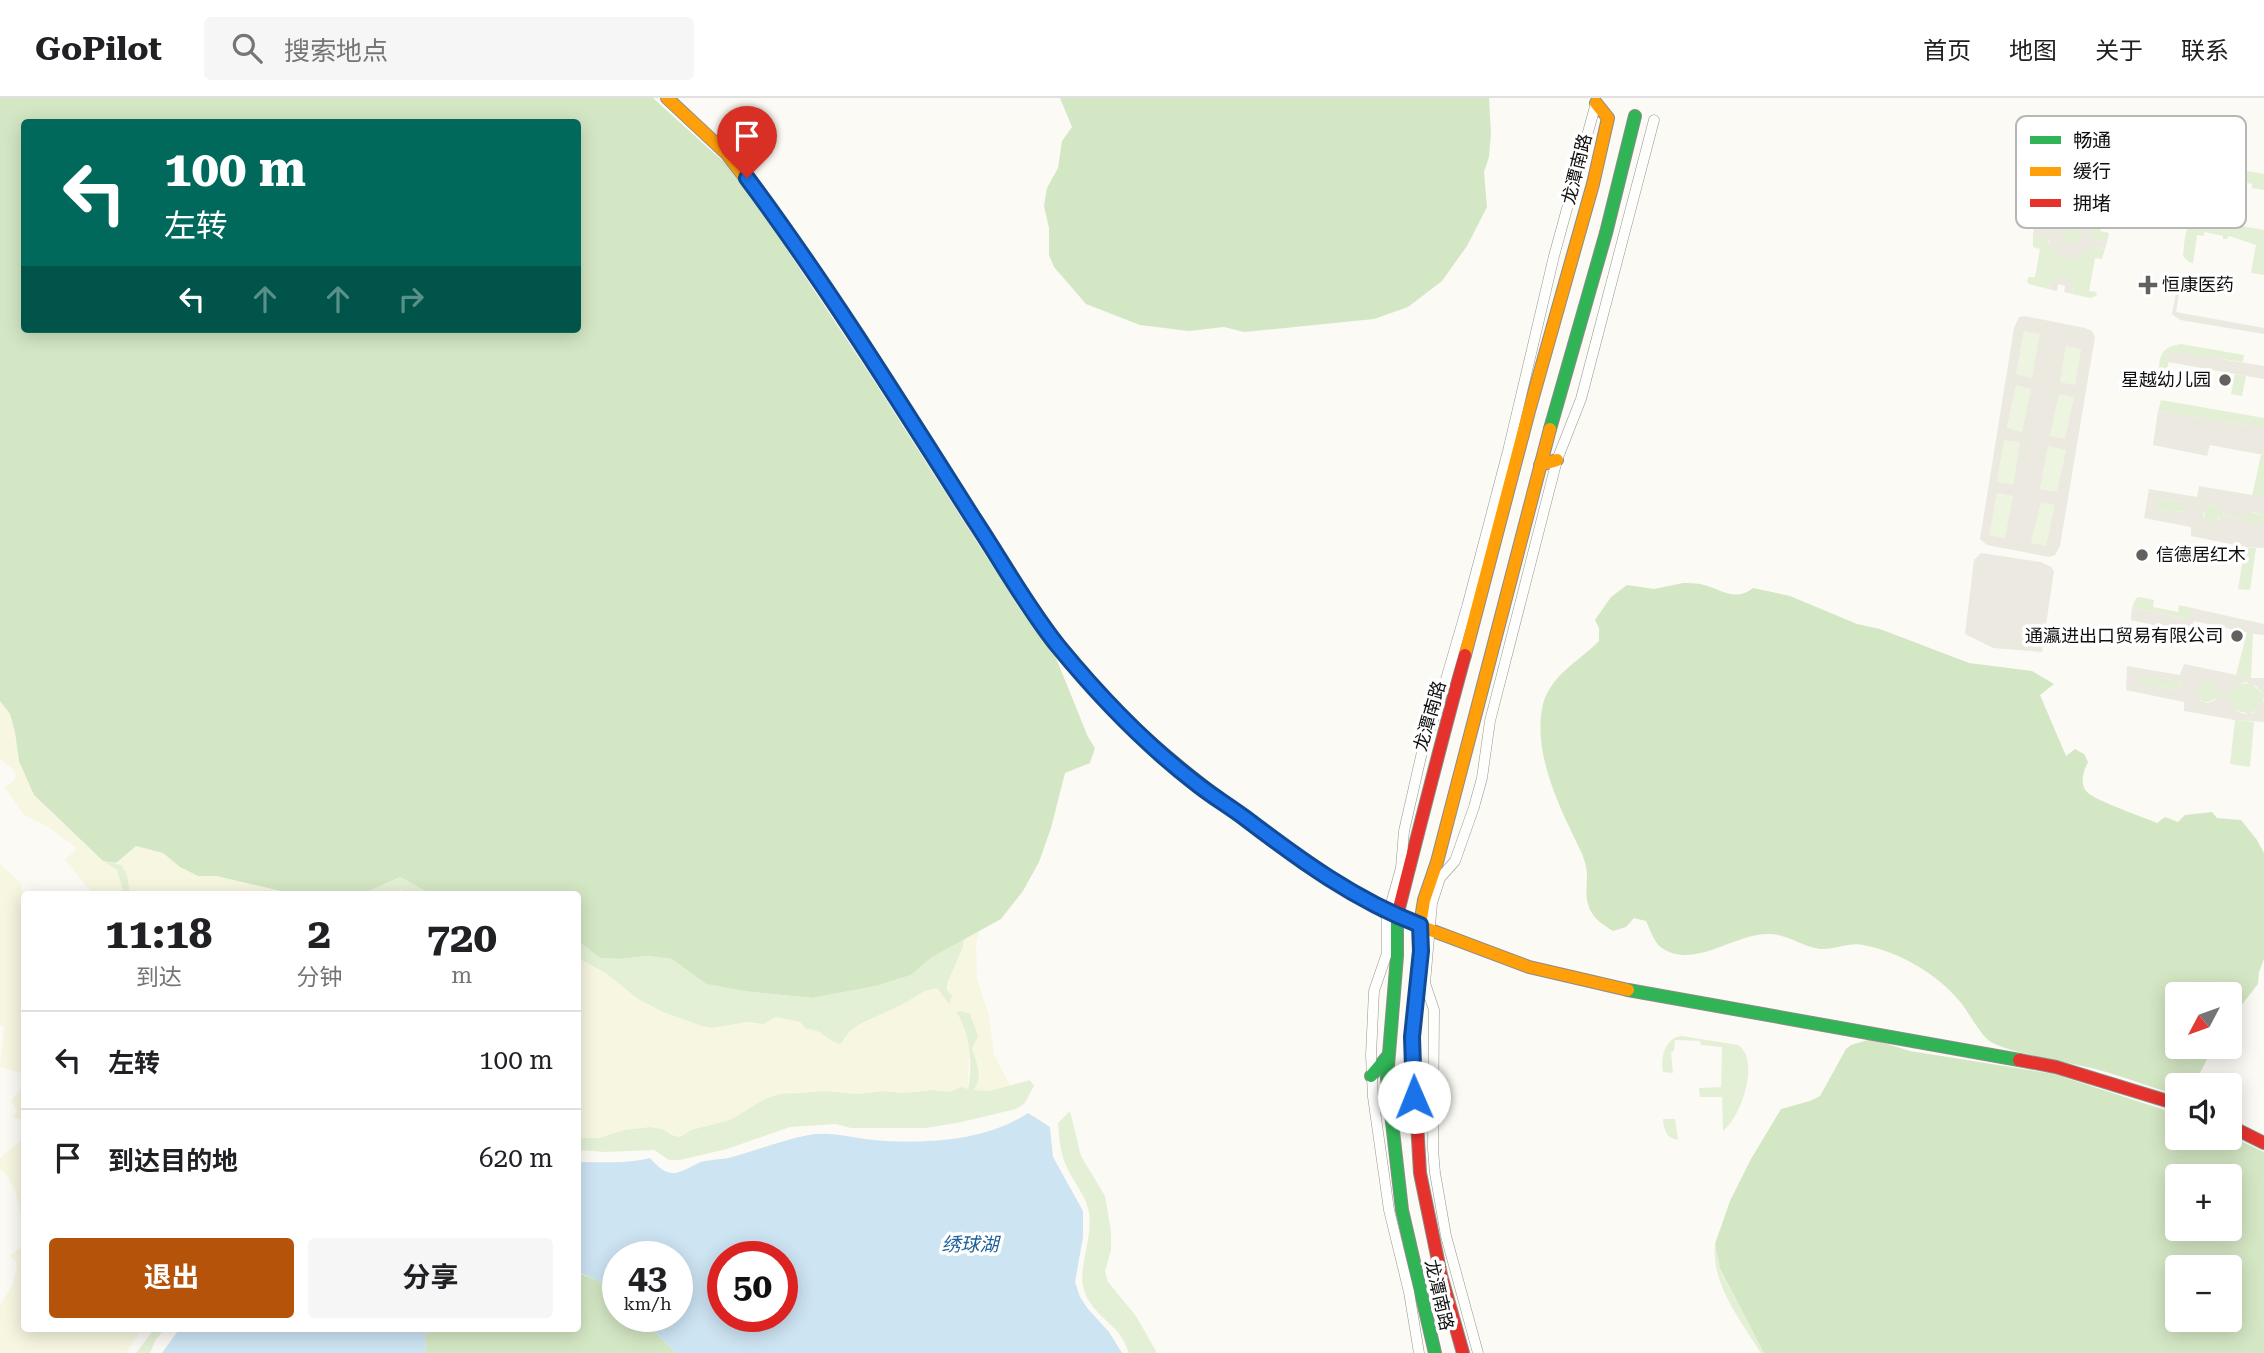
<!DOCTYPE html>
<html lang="zh">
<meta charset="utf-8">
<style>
body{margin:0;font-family:"Roboto Serif","Noto Sans SC",serif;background:#f6f6f6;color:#202124;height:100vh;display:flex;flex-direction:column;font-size:26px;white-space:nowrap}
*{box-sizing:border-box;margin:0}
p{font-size:23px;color:#757577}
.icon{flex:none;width:38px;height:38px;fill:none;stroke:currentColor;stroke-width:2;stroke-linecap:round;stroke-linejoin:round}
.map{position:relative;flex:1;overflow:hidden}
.side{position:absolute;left:21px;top:793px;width:560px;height:441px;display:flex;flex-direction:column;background:#fff;border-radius:7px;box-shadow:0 4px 18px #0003}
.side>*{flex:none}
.top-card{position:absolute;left:21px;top:21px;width:560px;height:214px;border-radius:7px;box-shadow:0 4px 18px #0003;background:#00695c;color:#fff;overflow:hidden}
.needle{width:46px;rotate:229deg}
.buttons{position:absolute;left:2165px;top:884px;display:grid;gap:14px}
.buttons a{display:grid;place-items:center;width:77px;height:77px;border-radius:7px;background:#fff;box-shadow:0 4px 18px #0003;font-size:35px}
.speed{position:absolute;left:602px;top:1143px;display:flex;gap:14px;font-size:35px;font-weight:700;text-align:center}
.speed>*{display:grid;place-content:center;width:91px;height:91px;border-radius:50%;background:#fff;box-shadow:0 4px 18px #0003;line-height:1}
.speed small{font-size:18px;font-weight:400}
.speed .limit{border:10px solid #d22;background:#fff;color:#111}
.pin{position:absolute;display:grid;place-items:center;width:60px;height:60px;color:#fff;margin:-72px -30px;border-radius:50% 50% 50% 0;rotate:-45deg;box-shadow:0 0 7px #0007}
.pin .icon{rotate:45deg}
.me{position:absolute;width:77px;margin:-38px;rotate:359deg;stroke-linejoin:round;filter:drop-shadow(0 0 5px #0008)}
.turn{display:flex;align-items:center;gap:24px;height:147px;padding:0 28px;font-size:32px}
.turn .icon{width:91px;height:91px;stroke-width:2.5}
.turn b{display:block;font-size:49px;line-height:60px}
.lanes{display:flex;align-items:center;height:66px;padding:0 28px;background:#0003;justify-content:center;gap:35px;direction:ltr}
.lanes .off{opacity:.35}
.eta{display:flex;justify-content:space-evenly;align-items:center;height:119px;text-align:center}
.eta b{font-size:42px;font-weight:700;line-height:49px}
.action{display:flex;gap:14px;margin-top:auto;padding:14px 28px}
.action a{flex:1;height:80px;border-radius:7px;background:#b45309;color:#fff;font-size:28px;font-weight:700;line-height:80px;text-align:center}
.action a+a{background:#f6f6f6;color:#202124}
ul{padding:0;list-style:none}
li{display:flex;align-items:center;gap:21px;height:98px;padding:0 28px;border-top:2px solid #e0e0e0}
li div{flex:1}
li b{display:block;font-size:26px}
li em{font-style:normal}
header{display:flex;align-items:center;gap:42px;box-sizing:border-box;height:98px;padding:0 35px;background:#fff;border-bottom:2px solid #e0e0e0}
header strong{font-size:33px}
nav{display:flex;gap:38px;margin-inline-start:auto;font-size:24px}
.search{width:490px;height:63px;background:#f6f6f6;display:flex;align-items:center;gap:18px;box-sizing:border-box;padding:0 24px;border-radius:7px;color:#757577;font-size:26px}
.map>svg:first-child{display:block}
</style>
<header>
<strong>GoPilot</strong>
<div class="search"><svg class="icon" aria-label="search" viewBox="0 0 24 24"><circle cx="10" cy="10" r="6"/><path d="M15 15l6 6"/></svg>搜索地点</div>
<nav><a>首页</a><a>地图</a><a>关于</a><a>联系</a></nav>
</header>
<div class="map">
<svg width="2264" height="1255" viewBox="0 0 2264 1255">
<rect width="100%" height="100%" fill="#fbfaf4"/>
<g fill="#f7f6e1">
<polygon points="0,603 10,616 15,634 17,648 46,710 103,763 117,772 124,796 93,796 65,762 77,750 47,728 24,717 5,689 14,683 16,678 14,672 0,661"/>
<polygon points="136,748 163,755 180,769 198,778 216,778 294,796 130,796 124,771 122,767 116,765"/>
<polygon points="0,766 21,785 22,794 24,796 24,1023 17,1020 13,1021 17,1012 11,1003 20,993 24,976 0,969 4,929 0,927"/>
<polygon points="980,830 976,845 977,881 989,918 994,957 1010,987 989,993 973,992 980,975 979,968 972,951 974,946 966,914 961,913 956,914 964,929 969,951 968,991 961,989 949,994 933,992 904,995 883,993 858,996 824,993 795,994 765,1001 730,1022 691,1032 680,1039 672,1037 662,1031 650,1029 624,1032 599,1040 578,1040 578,860 607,876 638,901 663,914 702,928 712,930 747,924 753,926 776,919 800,924 802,928 818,932 835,945 845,942 847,935 858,927 903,906 925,893 937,890 949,905 947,886 963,849 964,840"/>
<polygon points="24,1040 24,1128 15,1092 6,1076 0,1071 0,1060"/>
<polygon points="24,1147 24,1230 142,1230 126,1255 0,1255 0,1207 13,1186 17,1169 16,1163 10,1158"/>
</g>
<g fill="#e4f0d5">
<path d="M2209,66l55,10v16l-12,-2v-4l-14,-3 -1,4h-5v-4l-18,-3 -1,4 -7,-1 -4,28 -8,-4 -2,-3c2,-16 1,-32 17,-38z"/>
<path d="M2045,95h14l-1,9 40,8 2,-8h7l4,3 1,12 -8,-2 -4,16 9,2 -2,9 -15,-3c-3,-6 -5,-16 -11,-20 -13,-10 -27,1 -32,13l-15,-4 3,-9 9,1 2,-16 -8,-1 1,-7z"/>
<path d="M2200,120l64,12v45l-13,-2 5,-28 -27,-9 -2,3h-4v-3l-19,-4v4l-7,-1 -4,28 -4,-1 -6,-6c2,-15 0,-33 17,-38z"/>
<circle cx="2072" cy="138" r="9"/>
<polygon points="2033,138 2048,140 2049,146 2090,148 2105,151 2102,161 2095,160 2089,193 2097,194 2096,198 2090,200 2072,196 2073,185 2050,186 2048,191 2029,186 2027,183 2029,179 2035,179 2040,151 2033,149"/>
<path d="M2181,246l63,11 -1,7 -73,-10 -5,31 -6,-6c0,-19 0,-30 22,-33z"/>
<polygon points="2235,276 2246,278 2242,298 2231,296"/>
<polygon points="2161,302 2264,320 2264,330 2158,313"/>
<polygon points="2261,357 2264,357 2264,399 2252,398"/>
<polygon points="2157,401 2186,404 2185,414 2156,412"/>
<polygon points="2213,407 2218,409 2221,414 2246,419 2251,414 2264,417 2264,421 2253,428 2246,422 2222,417 2216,424 2210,424 2205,421 2204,413 2207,408"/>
<polygon points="2245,449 2256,450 2250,492 2238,491"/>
<polygon points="2139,499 2154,502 2153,509 2178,514 2179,507 2192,510 2190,522 2132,509 2136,500"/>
<polygon points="2247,534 2253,536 2251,580 2236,577"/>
<polygon points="2140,577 2180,583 2179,592 2139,586"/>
<path d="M2205,583l11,4 2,6 22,-7 11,-1 13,12c0,8 -6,16 -15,19l-14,-4 -5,-9 -14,-3c-11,10 -23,0 -17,-13z"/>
<polygon points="2235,622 2254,624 2250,669 2230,666"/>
<polygon points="103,763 122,767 127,777 130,796 124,796 117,772"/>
<polygon points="400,779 431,796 407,796 401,792 388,796 360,796"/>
<path d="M964,840l-1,9 -16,37v6l5,6 -3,8 -12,-16 -12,3 -22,13 -45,21 -10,8 -7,11c-14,-2 -19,-16 -35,-15l-6,-7 -24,-5 -13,7 -16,-2 -35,6 -10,-2 -39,-14 -25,-13 -31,-25 -29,-16v-17l22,17 20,1 28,-3 24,3 34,25 37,7 69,7 64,-12 35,-11 21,-18z"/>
<path d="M961,913l9,3 8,22 -6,13c6,16 11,25 2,41l15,1 41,-11 4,6 -10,18 -8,5 -59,14 -32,5h-74l-16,-4 -45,3 -63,22 -47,11h-11l-15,-10 -49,2 -27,-2v-12h21l25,-8 26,-3 12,2 10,6 8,2 11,-7 39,-10 35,-21 15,-5 44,-3 34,3 25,-3 21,2 29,-3 16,2 12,-5 7,2c5,-24 2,-57 -12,-77z"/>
<path d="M1682,938l56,9c23,15 3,73 -15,86l-1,-34h-22l-1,-9 22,-1 1,-40 -21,-2 -1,-4 -25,-1 -1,11 -3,1 2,21 -10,-1c-2,-14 0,-27 13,-35z"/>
<path d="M1070,1013l11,45 24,40 6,35v19l-6,21 3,11 28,34 21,37h-28c-3,-8 -7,-17 -13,-23 -12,-12 -25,-22 -31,-37 -9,-22 8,-52 4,-80 -2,-17 -17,-32 -23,-48 -6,-13 -7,-28 -8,-42z"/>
<path d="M1663,1021h12l3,21c-12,-2 -14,-10 -15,-21z"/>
<path d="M1715,1146l5,26 44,83h-3c-20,-32 -50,-69 -46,-109z"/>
<polygon points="155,1230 165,1230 155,1243 150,1255 136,1255"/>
</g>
<g fill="#d4e7c4" fill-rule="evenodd">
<path d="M0,0h653l74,67 53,74 89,134 152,238 35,47 32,79 7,11 -5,15 -25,10 -14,55 -12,34 -16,29 -22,28 -69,38 -21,18 -35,11 -64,12 -69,-7 -37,-7 -34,-25 -24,-3 -28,3 -20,-1 -22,-17v-47h-147l-31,-17 -38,17h-68l-78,-18h-18l-18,-9 -17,-14 -27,-7 -20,17 -13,-2 -69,-66 -15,-34 -4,-29 -5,-18 -10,-13zM24,24h554v207h-554z"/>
<polygon points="1060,0 1489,0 1491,36 1489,59 1484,74 1487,109 1467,148 1442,183 1408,209 1374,221 1244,234 1224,229 1189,233 1140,227 1086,206 1054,169 1049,157 1049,130 1044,108 1047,90 1058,70 1062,43 1072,29"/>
<path d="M1683,485c5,0 11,0 17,1 20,4 34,19 53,4l37,8 67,28 23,5 89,34 63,8 22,13 -14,11 26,61 9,-7 9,5 4,8c-5,10 -9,23 0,31 9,8 55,24 69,30l8,-6 13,5 7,-7 27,-3 5,6 24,2 16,20 7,13v106l-5,13 -1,12 -28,36v-26h-53v52l36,1 -19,38h-17v9h-2c-26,-7 -50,-17 -76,-24 -29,-8 -84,-15 -108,-28 -10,-6 -22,-29 -29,-38 -24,-30 -62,-52 -99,-59 -14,-3 -29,5 -43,4 -17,-2 -33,-15 -51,-15 -35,-1 -74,36 -107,14 -8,-5 -12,-19 -16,-27l-12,-3 -8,9 -13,4c-10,-6 -22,-14 -25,-27 -4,-12 1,-25 -2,-37 -2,-12 -9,-23 -14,-34 -18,-38 -39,-86 -29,-129 8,-29 36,-43 56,-63v-13l-4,-8 16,-23 16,-12 27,4z"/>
<path d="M1871,941l39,12 144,23 123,40v24l53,-2 34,16v201h-500l-44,-84 -5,-25 15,-43 21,-42 30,-50 29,-8 10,-5 26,-47 5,-4zM2177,1078h53v52h-53zM2177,1169h53v53h-53z"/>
<polygon points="578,1175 597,1182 618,1199 618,1218 639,1218 676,1255 426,1255 425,1236 433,1233 432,1230 578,1230"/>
</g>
<g fill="#edf4df">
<polygon points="2024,233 2041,236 2032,280 2016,276"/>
<polygon points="2066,248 2081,251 2075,287 2060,284"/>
<polygon points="2016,287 2031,290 2023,334 2007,331"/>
<polygon points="2059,295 2074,298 2066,342 2050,338"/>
<polygon points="2004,341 2020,344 2013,387 1997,385"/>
<polygon points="2048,348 2066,352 2057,394 2040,391"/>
<polygon points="1997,395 2013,398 2005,440 1988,437"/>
<polygon points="2041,403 2056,406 2046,449 2031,445"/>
</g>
<g fill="#ebe9e0" fill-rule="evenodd">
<path d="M2070,117l13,5 5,5 4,14 15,3 -2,7 -15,-3 -3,5 -11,7h-13l-11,-8 -4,-12 -15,-2 1,-8 15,3 7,-11zM2074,129l5,3 2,6 -4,7 -6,2 -7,-5 -1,-5 5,-7z"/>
<polygon points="2058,178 2069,180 2073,185 2072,196 2064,194 2065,188 2058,186 2057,193 2048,191 2053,181"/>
<polygon points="2177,189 2180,190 2176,214 2264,230 2264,236 2180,222 2172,216"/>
<path d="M2024,218l61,12 7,3 3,6 -35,209 -5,9 -6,2 -62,-12 -7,-6 34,-211 5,-11zM2024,233l16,3 -8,44 -16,-4zM2066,248l15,3 -6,36 -15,-3zM2016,287l15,4 -9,43 -15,-4zM2059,296l15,3 -9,42 -15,-3zM2004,342l16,2 -7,43 -16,-3zM2048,348l18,4 -9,42 -17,-3zM1997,395l16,3 -8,42 -16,-3zM2041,404l14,3 -9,41 -15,-3z"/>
<polygon points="2170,253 2264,268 2264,281 2168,264"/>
<polygon points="2158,313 2264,330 2264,357 2210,347 2207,358 2153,347"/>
<path d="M2199,388l65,11v18l-11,-3 -7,6 -25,-6 -3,-5 -5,-2 -6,1 -4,8 2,5 5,3 9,-2 2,-5 25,5 7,6 11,-7v29l-19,-1 -54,-11v-9l-47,-9 5,-29 48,8zM2158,401l27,3v10l-28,-2z"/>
<polygon points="1981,455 2041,464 2051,469 2054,473 2042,554 1993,550 1965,536 1974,462"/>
<polygon points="2132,509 2189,522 2192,510 2264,526 2264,537 2253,536 2194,523 2191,535 2131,522"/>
<path d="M2184,566l67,14h13v17l-8,-9 -10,-4 -6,2 -8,7 -14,1 -3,-7 -10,-4 -6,4 -2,7 4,9 6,2 7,-2 4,-6 12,1 5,14 9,4 10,-1 10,-13v22l-29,-2 -51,-9v-9l-58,-12 1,-24 53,9zM2140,577l40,6 -1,9 -40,-6z"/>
</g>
<g fill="#cde4f3" fill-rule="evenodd">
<path d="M1028,1015l22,14 3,30 30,54v26l-8,45 5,15 8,12 21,23 13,21h-446l-37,-37h38v-60h-59v41l-21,-17 -19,-8v-110c24,0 47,2 72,-4 7,8 14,16 26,15 9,-2 17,-8 25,-11 10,-3 21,-2 31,-5 26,-7 50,-17 77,-22 22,-4 42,3 64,5 50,4 112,2 155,-27zM723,1158h59v60h-59z"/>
<polygon points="180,1230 432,1230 433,1233 425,1236 426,1255 162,1255"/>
</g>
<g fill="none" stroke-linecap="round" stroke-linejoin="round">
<g stroke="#959592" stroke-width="11">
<g id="street">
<polyline points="1419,1255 1409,1194 1389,1112 1373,999 1371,957 1374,893 1387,855 1387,820 1401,770 1404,733 1422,654 1440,602 1467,509 1508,353 1554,158 1596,5"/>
<polyline points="1478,1255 1446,1138 1435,1075 1433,1051 1434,912 1425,885 1432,805 1440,780 1455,763 1474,709 1482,680 1490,623 1557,362 1581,301 1654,22"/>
</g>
</g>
<g stroke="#8c8b89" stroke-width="14">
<g id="fast">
<polyline points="1550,331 1606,135 1635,18"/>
<path d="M973,421c27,42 53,86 83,125 65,83 149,144 231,207"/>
<polyline points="1397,818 1397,858 1387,980 1402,1112 1435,1255"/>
<polyline points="1628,892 2019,962"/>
<polyline points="1371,978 1387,959"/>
</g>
</g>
<g stroke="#8c8b89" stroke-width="14">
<g id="slow">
<polyline points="667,0 727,56 771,114 829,197 973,421"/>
<polyline points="1540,367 1557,362"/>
<polyline points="1465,557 1529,313 1593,86 1608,20 1596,5"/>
<polyline points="1287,753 1303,765 1388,816 1529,869 1628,892"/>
<polyline points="1419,873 1420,827 1424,802 1437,764 1550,331"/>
</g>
</g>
<g stroke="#8c8b89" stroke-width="14">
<g id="jam">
<path d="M1397,818c22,-87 44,-174 68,-261"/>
<polyline points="1419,873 1412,939 1420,1075 1441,1177 1463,1255"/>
<polyline points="2019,962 2056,969 2177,1006"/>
<polyline points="2230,1028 2264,1045"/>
</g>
</g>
<use href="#street" stroke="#fefefd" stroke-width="10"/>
<use href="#fast" stroke="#30b455" stroke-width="12"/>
<use href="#slow" stroke="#ff9f0a" stroke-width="12"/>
<use href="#jam" stroke="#e5322d" stroke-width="12"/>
</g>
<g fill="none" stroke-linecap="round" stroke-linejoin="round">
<g stroke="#114b97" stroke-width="18">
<path id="route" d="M747,80c81,109 153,225 226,340 28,42 53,88 85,128 41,50 88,99 139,138 15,12 32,22 48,34 55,42 110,82 175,107l1,26 -9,86 2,60"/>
</g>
<use href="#route" stroke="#1a73e8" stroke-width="12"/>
</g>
<g fill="#62615f" stroke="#fff" stroke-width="2.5">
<path d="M2144.5 176.5h7v7h7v7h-7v7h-7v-7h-7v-7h7z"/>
<circle cx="2225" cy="282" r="7"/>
<circle cx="2142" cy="457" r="7"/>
<circle cx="2237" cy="538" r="7"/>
</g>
<g text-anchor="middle" stroke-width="7" stroke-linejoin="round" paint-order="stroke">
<g font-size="18" fill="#0f0f0f" stroke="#fff">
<text transform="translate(1577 71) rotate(-76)" y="6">龙潭南路</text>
<text transform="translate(1430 618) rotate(-74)" y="6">龙潭南路</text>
<text transform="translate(1439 1197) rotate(77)" y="6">龙潭南路</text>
</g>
<g font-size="18" fill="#0f0f0f" stroke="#fff" text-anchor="start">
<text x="2162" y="193">恒康医药</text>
<text x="2211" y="288" text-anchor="end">星越幼儿园</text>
<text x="2156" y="463">信德居红木</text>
<text x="2223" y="544" text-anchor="end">通瀛进出口贸易有限公司</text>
</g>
<g font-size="19" font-style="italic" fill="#1e609a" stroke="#fff">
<text x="970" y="1153">绣球湖</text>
</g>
</g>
<rect x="2016" y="18" width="230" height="112" rx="10" fill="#fff" stroke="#b7b7b7" stroke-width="2"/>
<rect x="2030" y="38" width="31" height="8" fill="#30b455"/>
<rect x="2030" y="69" width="31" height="9" fill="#ff9f0a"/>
<rect x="2030" y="101" width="31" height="8" fill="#e5322d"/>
<g font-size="19" fill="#0f0f0f">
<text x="2073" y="49">畅通</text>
<text x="2073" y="80">缓行</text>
<text x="2073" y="112">拥堵</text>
</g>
</svg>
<div class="buttons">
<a><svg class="needle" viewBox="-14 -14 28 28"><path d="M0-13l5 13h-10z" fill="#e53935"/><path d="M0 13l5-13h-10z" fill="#757577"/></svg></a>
<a><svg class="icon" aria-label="sound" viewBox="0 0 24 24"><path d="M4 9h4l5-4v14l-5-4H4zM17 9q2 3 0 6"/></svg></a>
<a>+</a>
<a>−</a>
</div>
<div class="speed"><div>43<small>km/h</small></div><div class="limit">50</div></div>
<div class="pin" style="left:747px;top:80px;background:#d93025"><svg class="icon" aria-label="arrive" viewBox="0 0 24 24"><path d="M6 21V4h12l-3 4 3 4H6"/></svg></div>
<svg class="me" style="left:1414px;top:999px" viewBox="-20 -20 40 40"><circle r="19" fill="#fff"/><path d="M0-13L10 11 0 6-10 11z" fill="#1a73e8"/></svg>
<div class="top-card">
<div class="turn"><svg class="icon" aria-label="left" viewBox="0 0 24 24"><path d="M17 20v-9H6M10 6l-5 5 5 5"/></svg><div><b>100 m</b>左转</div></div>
<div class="lanes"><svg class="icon" aria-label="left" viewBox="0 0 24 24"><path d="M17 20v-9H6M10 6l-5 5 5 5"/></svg><svg class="icon off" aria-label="ahead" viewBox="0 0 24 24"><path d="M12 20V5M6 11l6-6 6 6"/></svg><svg class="icon off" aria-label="ahead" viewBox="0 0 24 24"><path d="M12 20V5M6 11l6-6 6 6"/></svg><svg class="icon off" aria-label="right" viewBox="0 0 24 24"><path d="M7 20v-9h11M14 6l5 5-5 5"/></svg></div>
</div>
<section class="side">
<div class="eta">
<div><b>11:18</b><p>到达</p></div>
<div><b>2</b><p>分钟</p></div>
<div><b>720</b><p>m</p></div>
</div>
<ul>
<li><svg class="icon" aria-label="left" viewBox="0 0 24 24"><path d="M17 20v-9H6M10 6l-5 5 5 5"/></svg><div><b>左转</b></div><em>100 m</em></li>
<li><svg class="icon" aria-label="arrive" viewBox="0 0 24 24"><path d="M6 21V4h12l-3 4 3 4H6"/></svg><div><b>到达目的地</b></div><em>620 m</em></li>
</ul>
<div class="action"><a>退出</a><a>分享</a></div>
</section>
</div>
